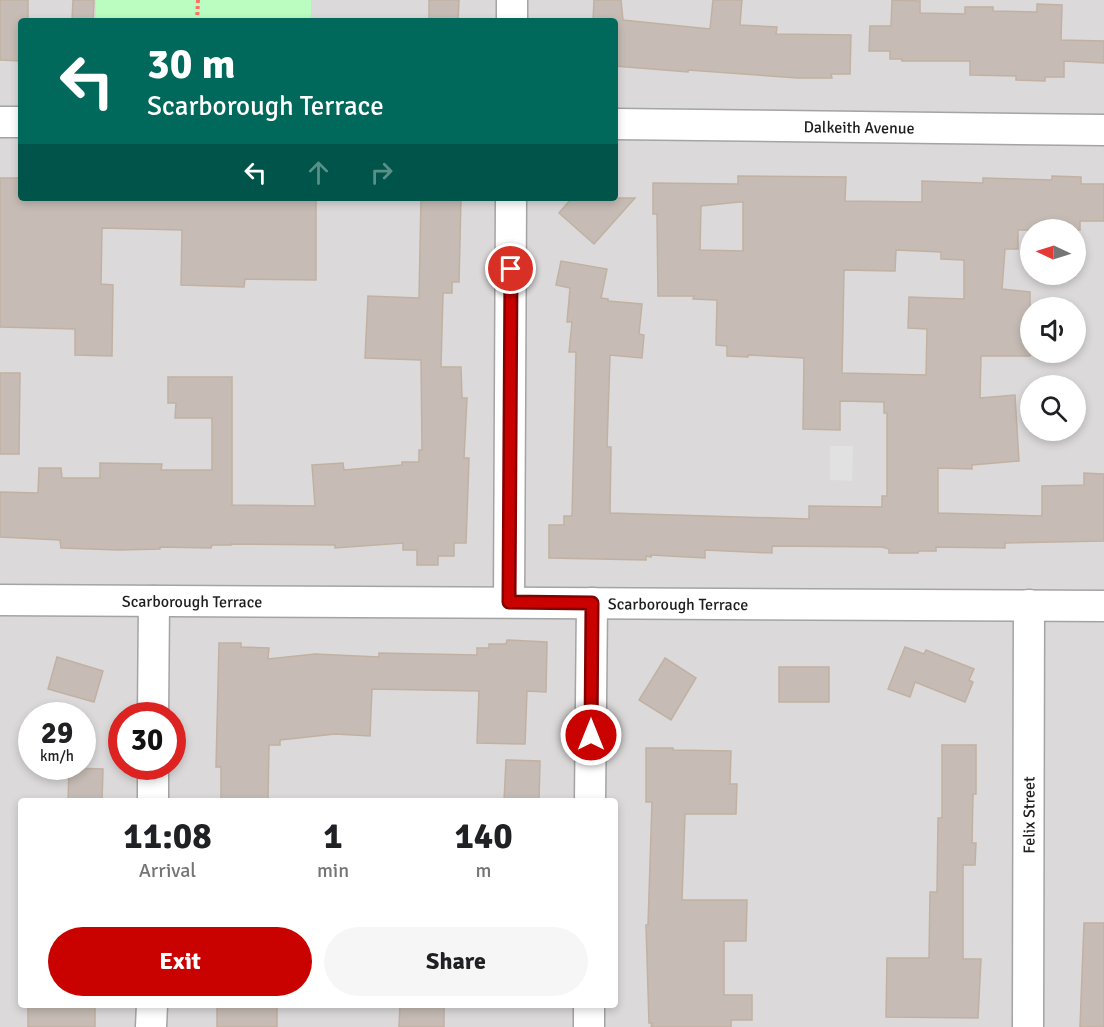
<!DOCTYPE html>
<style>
body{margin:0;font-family:Signika,sans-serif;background:#f6f6f6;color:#202124;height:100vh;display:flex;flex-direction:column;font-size:22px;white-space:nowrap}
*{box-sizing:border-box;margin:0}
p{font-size:20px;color:#757577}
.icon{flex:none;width:33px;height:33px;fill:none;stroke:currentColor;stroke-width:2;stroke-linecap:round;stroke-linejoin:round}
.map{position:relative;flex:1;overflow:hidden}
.side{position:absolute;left:18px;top:798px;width:600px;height:210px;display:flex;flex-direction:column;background:#fff;border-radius:6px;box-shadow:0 3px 9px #0003}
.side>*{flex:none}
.hud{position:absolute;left:18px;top:18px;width:600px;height:183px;border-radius:6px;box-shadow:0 3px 9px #0003;background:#00695c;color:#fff;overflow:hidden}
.needle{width:39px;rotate:274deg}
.controls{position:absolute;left:1020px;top:219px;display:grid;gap:12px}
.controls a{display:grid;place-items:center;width:66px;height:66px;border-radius:50%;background:#fff;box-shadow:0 3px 9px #0003;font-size:30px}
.speed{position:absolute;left:18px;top:702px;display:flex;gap:12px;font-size:30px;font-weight:700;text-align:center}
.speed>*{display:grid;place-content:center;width:78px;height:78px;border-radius:50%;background:#fff;box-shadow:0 3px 9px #0003;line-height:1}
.speed small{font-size:15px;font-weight:400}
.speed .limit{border:9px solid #d22;background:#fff;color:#111}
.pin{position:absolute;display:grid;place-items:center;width:51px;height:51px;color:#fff;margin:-26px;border:3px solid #fff;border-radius:50%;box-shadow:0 2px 6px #0007}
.me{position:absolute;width:66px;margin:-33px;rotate:0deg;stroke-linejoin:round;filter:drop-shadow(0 0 4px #0008)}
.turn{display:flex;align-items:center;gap:21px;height:126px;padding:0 30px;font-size:27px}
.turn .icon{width:78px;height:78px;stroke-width:2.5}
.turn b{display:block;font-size:42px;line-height:51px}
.lanes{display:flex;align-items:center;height:57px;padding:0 30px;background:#0003;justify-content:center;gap:30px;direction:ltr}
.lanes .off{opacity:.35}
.eta{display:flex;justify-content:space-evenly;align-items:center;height:102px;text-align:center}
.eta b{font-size:36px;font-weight:800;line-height:42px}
.button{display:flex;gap:12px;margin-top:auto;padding:12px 30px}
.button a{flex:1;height:69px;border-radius:36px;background:#c90200;color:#fff;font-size:24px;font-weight:800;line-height:69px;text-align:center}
.button a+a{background:#f6f6f6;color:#202124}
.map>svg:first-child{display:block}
</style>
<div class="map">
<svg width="1104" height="1027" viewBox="0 0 1104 1027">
<rect width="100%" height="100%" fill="#eeeae2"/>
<path fill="#dbd9d9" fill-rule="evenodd" d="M0,0h1104v1027h-1104zM21,21h594v177h-594zM1030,230h46v44h-46zM1030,308h46v44h-46zM1030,386h46v44h-46zM32,716h50v50h-50zM122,716h50v50h-50zM21,801h594v204h-594z"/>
<rect fill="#bbfcc1" x="96" y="0" width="215" height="21"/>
<polygon fill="#e1e1e1" points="830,446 853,446 852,481 830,480"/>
<g fill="#c6bcb5" stroke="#c1b1a3" stroke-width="1.5" fill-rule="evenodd">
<polygon points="0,0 28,0 28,21 21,21 21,61 0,60"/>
<polygon points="73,0 94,0 93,21 72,21"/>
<polygon points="429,0 459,0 458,21 429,21"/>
<polygon points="594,0 621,0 623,20 710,29 713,0 742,0 740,25 777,27 776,34 851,35 850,74 831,74 832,78 798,78 688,70 688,72 615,66 615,21 593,21"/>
<polygon points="892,0 920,1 920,13 965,14 965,7 993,7 993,11 1037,12 1037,4 1062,5 1061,40 1104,41 1104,63 1064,61 1064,77 1045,77 1045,81 1016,80 1016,76 970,75 970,61 902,61 902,59 890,59 890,51 869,51 870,26 891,26"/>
<path d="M738,176l108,1 -1,24 77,1v-21l61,2v-5l69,2v-4l29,1v7h23v37h-24v9h-62v19h-13l-3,40 28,3v64h-49l-1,42 35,-3 4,66 -47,4v4l-34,-1v45l104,3v-30l42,-1v-12l20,1v67l-99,2v5l-69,-1v4h-17l-1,2h-29v-4l-7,-2 -110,-1v7l-67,-3v8l-54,-3v2l-5,-1v4l-97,-2v-33h15v-9h8l4,-164h-7l3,-30h-5l3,-34 -14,-3 5,-24 46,8 -6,29 7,1v2l34,3 -3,30 5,1 -2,23 -32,-3 -3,92h4l-1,66 199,6v-13l73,1v-11h5v-83h-3v-11l-44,-1v29l-37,-1 1,-71 -56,-3v2l-21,-1v-10l-11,-1 1,-45 -24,-1 1,-3h-36l-1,-82h-4v-31l85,1zM739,202h4v49l-43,-1 1,-44zM896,250l45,2v7l23,1v39l-55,-2 -1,31 19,1 -1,46 -84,-2 2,-103 51,1z"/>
<polygon points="0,178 21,178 21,198 316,198 316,280 245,279 244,287 181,285 182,230 102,228 101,284 113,285 112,356 75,355 75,329 0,327"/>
<polygon points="421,198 461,198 459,282 452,282 452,293 443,293 441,367 461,367 462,398 467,398 464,458 469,458 466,543 454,543 454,556 438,556 438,565 417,565 417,550 403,550 403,543 335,548 335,545 231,544 231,545 212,545 211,548 160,547 160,549 119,550 61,548 60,540 0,537 0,492 38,493 39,468 61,468 62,478 100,478 100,463 162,464 161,470 212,470 212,418 175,418 176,403 168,403 168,377 232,377 232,505 315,506 312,465 343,463 344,470 402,465 402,462 419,462 419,450 422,450 421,360 365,358 368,296 419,298"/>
<polygon points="572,198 635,198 594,244 559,213"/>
<polygon points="0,373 20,373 19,454 0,454"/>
<polygon points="507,640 547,642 546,692 527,691 525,744 477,743 479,691 372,689 370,736 335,734 280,740 280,745 269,745 268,801 221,801 221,767 216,767 219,643 241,643 241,647 269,648 268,659 315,654 379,657 379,653 477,655 477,648 489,648 489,644 506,644"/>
<polygon points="905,647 924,654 926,650 974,669 969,680 973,682 965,702 915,682 910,697 888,689"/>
<polygon points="57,657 103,671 94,702 48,689"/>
<polygon points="665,658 696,678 671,720 639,700"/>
<rect x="779" y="667" width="50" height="35"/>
<polygon points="942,745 976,745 976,794 973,794 972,843 976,843 975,865 963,865 963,959 981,959 978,1018 886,1017 887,958 929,958 930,892 937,892 938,818 942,818"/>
<polygon points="646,748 673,748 673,750 731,751 730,784 737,784 736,814 685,814 682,900 747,900 746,941 724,941 724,995 752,995 752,1020 731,1020 731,1027 651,1027 652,1023 649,1023 646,925 648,925 652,802 646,802"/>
<polygon points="506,760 540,761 539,801 504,801"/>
<polygon points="69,768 103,769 102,801 68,801"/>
<polygon points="1084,923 1104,923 1104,1027 1080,1027"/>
<rect x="28" y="1005" width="67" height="22"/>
<rect x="217" y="1005" width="60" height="22"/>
<polygon points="400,1005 444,1005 444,1027 399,1027"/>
</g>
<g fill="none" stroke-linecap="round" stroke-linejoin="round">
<g stroke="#a4a4a4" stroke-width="33">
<g id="street">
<polyline points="512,21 512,0"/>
<polyline points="0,122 21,122"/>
<path id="s1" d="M615,124l489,6"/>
<path id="s2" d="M0,600l1104,6"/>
<polyline points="509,602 511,198"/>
<polyline points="153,716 154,601"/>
<polyline points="153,801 153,766"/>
<polyline points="590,801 592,603"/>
<polyline points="151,1027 152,1005"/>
<polyline points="589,1027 589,1005"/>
<path id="s3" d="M1028,1027l1,-422"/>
</g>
</g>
<polyline stroke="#ff7462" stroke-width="4" stroke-dasharray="3 3" stroke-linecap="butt" points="197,21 198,0"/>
<use href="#street" stroke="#fff" stroke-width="30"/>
</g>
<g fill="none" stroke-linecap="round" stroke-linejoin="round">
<g stroke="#830100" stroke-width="15">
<polyline id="route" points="511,269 509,602 592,603 591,735"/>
</g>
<use href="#route" stroke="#c90200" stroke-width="10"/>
</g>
<g text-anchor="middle" stroke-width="5" stroke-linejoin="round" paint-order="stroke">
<g font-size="16" fill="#1d1d1d" stroke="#fff">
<text dy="6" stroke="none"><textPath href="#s1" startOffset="244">Dalkeith Avenue</textPath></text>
<text dy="6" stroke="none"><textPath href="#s2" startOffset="192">Scarborough Terrace</textPath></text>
<text dy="6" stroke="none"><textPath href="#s2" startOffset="678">Scarborough Terrace</textPath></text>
<text dy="6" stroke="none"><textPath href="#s3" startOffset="212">Felix Street</textPath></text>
</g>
</g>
</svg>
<div class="controls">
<a><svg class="needle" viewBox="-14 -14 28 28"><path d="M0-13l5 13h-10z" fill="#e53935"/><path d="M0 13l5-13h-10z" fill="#757577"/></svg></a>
<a><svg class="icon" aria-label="sound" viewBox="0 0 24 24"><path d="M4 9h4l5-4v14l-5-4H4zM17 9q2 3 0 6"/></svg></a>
<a><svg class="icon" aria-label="search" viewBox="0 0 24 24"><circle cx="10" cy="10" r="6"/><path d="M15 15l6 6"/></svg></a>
</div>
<div class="speed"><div>29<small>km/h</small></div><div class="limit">30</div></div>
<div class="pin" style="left:511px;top:269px;background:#d93025"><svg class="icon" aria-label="arrive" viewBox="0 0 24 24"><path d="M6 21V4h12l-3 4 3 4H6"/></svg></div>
<svg class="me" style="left:591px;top:735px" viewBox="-20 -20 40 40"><circle r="17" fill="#c90200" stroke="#fff" stroke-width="3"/><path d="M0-11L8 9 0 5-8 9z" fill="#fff"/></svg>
<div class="hud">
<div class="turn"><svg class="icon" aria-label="left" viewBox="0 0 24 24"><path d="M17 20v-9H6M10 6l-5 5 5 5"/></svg><div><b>30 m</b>Scarborough Terrace</div></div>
<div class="lanes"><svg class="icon" aria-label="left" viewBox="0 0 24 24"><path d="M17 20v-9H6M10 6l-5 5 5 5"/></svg><svg class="icon off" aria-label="ahead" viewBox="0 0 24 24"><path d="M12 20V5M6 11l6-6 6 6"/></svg><svg class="icon off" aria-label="right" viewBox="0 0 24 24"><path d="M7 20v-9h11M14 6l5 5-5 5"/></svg></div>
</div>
<section class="side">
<div class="eta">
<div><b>11:08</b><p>Arrival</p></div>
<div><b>1</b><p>min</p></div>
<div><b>140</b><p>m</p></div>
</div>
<div class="button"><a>Exit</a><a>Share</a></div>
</section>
</div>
